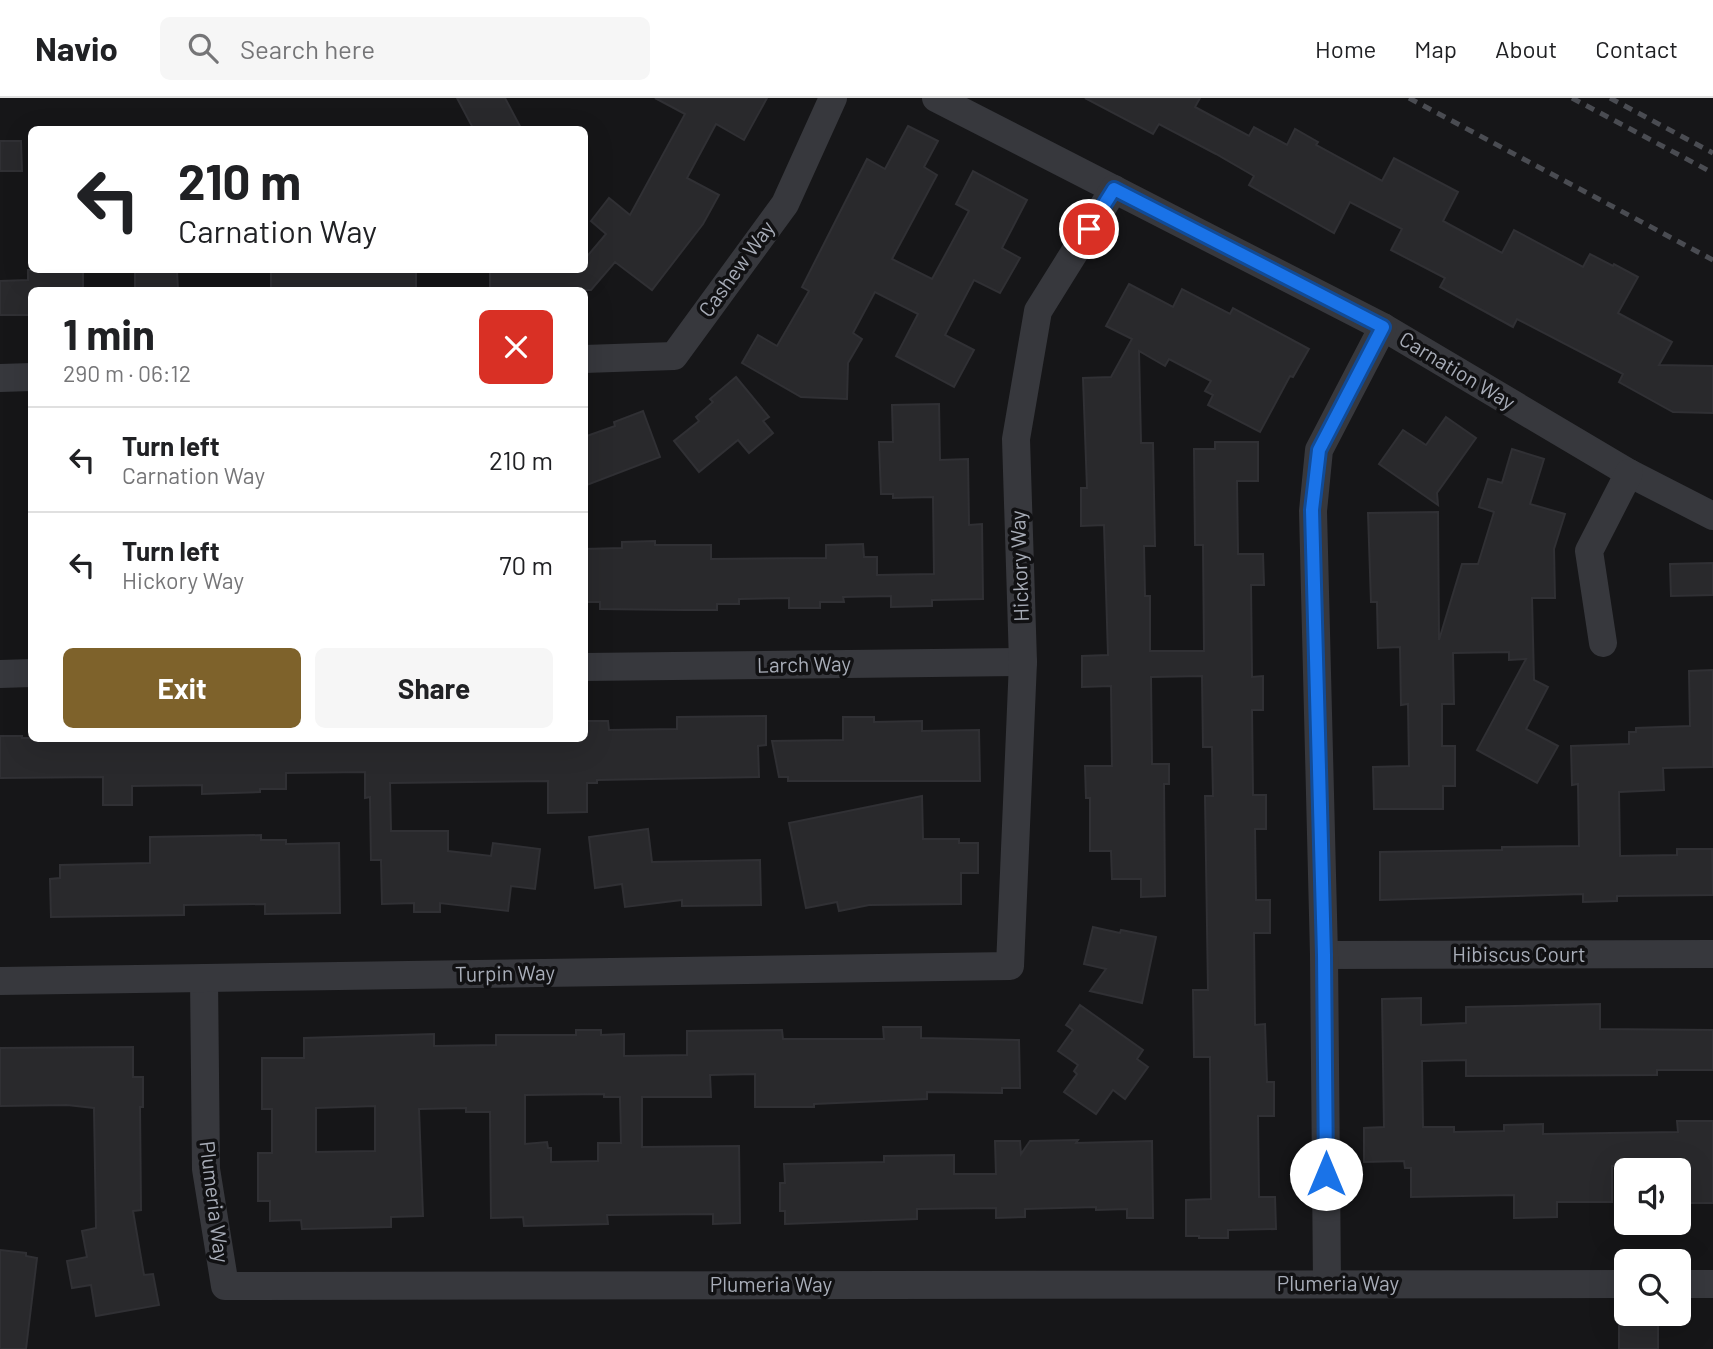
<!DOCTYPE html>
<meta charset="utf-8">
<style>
body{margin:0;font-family:Barlow,sans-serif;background:#f6f6f6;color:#202124;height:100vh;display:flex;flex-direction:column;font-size:26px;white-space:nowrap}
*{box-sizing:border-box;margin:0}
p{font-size:23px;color:#757577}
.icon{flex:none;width:38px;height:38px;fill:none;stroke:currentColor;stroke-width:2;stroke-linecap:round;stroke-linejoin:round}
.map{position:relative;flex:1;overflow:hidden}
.side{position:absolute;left:28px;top:189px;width:560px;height:455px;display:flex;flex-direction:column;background:#fff;border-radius:10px;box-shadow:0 7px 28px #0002}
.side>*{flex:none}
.top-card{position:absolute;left:28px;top:28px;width:560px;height:147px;border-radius:10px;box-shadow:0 7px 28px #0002;background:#fff;color:#202124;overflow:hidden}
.buttons{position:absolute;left:1614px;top:1060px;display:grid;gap:14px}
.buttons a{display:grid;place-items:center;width:77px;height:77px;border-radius:10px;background:#fff;box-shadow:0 7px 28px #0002;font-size:35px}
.pin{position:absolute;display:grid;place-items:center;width:60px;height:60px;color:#fff;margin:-30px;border:4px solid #fff;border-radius:50%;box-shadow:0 2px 7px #0007}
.me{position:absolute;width:77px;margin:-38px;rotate:0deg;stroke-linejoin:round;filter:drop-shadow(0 0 5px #0008)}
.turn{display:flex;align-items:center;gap:24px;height:147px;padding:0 35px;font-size:32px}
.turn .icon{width:91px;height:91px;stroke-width:2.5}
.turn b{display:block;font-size:49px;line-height:60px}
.round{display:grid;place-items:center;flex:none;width:74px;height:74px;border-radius:10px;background:#f6f6f6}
.summary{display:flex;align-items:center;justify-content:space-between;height:119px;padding:0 35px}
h1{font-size:42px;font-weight:700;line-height:52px}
.cta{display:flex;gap:14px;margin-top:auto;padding:14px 35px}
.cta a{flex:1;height:80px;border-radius:10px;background:#7e622b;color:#fff;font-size:28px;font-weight:700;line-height:80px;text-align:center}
.cta a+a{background:#f6f6f6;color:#202124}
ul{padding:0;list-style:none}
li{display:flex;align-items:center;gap:21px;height:105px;padding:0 35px;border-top:2px solid #e0e0e0}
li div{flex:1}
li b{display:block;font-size:26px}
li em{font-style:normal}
header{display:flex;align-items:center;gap:42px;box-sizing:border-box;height:98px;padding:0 35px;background:#fff;border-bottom:2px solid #e0e0e0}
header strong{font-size:33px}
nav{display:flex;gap:38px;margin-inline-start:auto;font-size:24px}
.search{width:490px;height:63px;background:#f6f6f6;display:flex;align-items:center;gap:18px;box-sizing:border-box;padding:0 24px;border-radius:10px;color:#757577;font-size:26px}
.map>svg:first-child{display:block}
</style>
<header>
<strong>Navio</strong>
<div class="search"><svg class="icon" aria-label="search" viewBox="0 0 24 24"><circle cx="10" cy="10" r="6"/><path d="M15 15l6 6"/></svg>Search here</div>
<nav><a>Home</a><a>Map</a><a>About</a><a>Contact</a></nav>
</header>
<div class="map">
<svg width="1713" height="1251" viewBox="0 0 1713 1251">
<rect width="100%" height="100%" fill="#161618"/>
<g fill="#29292c" stroke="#303034" stroke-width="2" fill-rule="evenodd">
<polygon points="457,0 505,0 522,32 474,32"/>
<polygon points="655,0 767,0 744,42 716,26 687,80 719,97 703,126 652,192 615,164 591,192 490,192 490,172 584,172 584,162 606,136 591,123 609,100 630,117 685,16"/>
<polygon points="1085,0 1200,0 1195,9 1249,38 1254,29 1287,47 1295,31 1318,44 1316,47 1382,83 1394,60 1458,94 1443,123 1502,155 1514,132 1583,169 1590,156 1613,168 1614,166 1638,179 1618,215 1672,244 1659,267 1713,268 1713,315 1673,314 1619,284 1623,276 1517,221 1513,229 1440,189 1445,180 1391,152 1402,131 1350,104 1334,135 1249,87 1254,78 1216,56 1159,26 1153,36"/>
<polygon points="908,28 938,43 924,69 937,77 892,161 932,181 969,113 956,106 973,73 1027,102 1002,150 1020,160 1000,195 974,182 945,237 974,252 954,289 896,258 918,216 875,194 853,235 862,241 848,265 847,301 801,299 742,265 758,237 777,248 809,193 802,189 867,61 885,71"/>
<polygon points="0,43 21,43 22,73 0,73"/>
<polygon points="28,172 83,172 83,192 32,192 32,217 0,217 0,183 28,182"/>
<polygon points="135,172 177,172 178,192 135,192"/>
<rect x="271" y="172" width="145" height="20"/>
<polygon points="1129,186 1173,209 1182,191 1230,216 1233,210 1309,251 1293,279 1290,278 1260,334 1208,307 1213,297 1205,293 1211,283 1169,261 1165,268 1139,253 1141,345 1153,345 1155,448 1144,448 1145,498 1150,498 1150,553 1204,553 1203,447 1195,447 1194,351 1215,351 1215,344 1258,344 1258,383 1237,383 1238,456 1263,456 1264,487 1251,487 1252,579 1263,578 1263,612 1252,612 1253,697 1266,697 1266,731 1255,731 1256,802 1270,802 1270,835 1254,835 1255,927 1265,926 1267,984 1274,984 1274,1018 1258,1018 1259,1099 1275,1099 1276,1131 1228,1132 1228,1140 1199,1140 1199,1138 1186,1138 1186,1102 1211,1101 1210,959 1194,959 1193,892 1208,892 1205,698 1213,698 1212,649 1203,649 1202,578 1151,579 1152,666 1169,666 1169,686 1164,686 1165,798 1141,799 1141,781 1112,781 1111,753 1090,753 1090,700 1086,700 1085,668 1112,668 1111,588 1082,589 1082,558 1108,557 1104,427 1081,428 1081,390 1087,390 1083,280 1111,279 1132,241 1106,228"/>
<polygon points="736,279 769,319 763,323 773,335 749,355 738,342 699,374 674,343 699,323 696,319 713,304 710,301"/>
<polygon points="939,306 940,362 968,361 969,427 982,426 983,501 932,502 932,508 891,509 891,498 843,499 844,504 820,504 820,510 789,510 789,500 739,501 739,506 717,506 717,512 683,512 600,511 600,504 584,504 584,451 622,450 622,444 655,443 655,447 711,447 711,461 826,460 826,447 863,446 864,459 877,459 877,477 934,476 933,399 893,400 893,396 881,396 879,344 893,344 892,307"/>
<polygon points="643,313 660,359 584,388 584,339 615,328 614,324"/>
<polygon points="1446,319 1476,340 1437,395 1438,407 1379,366 1403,332 1426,347"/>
<polygon points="1512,351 1544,361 1530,406 1565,416 1554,451 1555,500 1532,500 1534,582 1548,589 1526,631 1558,648 1537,685 1477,652 1526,561 1509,562 1509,554 1453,555 1454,606 1442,606 1442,648 1455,648 1455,688 1443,688 1443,711 1374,711 1373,669 1409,668 1408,606 1401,607 1400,549 1378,550 1377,504 1371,504 1368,415 1438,414 1439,542 1462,466 1478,466 1494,414 1479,409 1488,381 1502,385"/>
<polygon points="1713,465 1713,497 1671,498 1670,466"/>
<polygon points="1713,572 1713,669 1663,670 1664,692 1619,694 1620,758 1677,757 1677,751 1712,751 1713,797 1617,798 1617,803 1583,804 1583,796 1380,802 1380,754 1502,752 1502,749 1579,748 1578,686 1572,687 1571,648 1629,646 1629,634 1636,634 1636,630 1690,628 1689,573"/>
<polygon points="766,618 766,647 758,648 759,679 597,682 597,685 587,685 587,714 548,715 548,683 390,685 391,733 448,733 448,753 491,758 493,745 540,751 535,791 511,788 508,813 440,805 440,814 414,814 414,805 382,806 381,762 371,762 370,699 365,700 365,674 286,675 286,691 260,691 260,694 202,696 202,687 132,688 132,707 103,707 103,679 0,680 0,638 22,638 22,640 584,640 584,623 608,623 609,632 677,631 677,619"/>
<polygon points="843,619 874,619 874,624 922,623 922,633 979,632 980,683 788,683 788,679 779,679 772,643 843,642"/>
<polygon points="922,698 923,741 959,741 959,745 978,745 978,775 961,775 961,806 869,807 839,813 837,804 806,810 789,725"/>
<polygon points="648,731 652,764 760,762 761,807 682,808 682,802 625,809 622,786 595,790 589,739"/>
<polygon points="261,737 261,742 286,742 286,746 339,745 340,815 265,816 265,806 184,807 184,817 51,819 50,781 60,780 60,767 150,765 150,739"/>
<polygon points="1093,829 1120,835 1121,832 1156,839 1142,905 1090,893 1106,871 1084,866"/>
<polygon points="1421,900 1421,927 1466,925 1466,909 1600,906 1600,931 1713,932 1713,972 1657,972 1657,977 1466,978 1466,962 1422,963 1423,1029 1454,1029 1454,1034 1504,1033 1504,1027 1543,1026 1543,1036 1678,1034 1677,1023 1713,1023 1713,1105 1678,1105 1678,1073 1673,1073 1673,1067 1612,1068 1612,1104 1557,1104 1557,1119 1514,1120 1514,1097 1411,1099 1411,1070 1405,1070 1404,1063 1364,1064 1364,1030 1384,1029 1382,901"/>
<polygon points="1080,907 1143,952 1137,961 1148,969 1125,1001 1113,992 1096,1016 1064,994 1077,976 1074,973 1078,967 1058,953 1073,932 1066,927"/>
<path d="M883,929h38v11l98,2 1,48h-18v5l-75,-1v7l-113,5v3h-59v-33l-45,1 1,22h-69v50l97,-1 1,77 -27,1v-10l-106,1 1,9 -84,2 -1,-9 -32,1 -1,-106h-24v-4l-47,1 4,107 -32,1v10l-89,2 -1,-9 -31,1v-20h-12v-48h14v-44h-10v-51h42v-20l130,-4v12l62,-1v-10h80v-5h25v5l23,-1v22l63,-1v-24l95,-1 1,9h101zM604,996v3h16l1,46h-23v18l-47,1v-14h-3l-1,-6 -22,2v-49zM375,1008v45l-59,1v-44z"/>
<polygon points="133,949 133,979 143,979 143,1009 140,1009 141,1112 133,1113 144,1177 153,1176 159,1207 96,1218 91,1187 72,1190 67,1163 87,1159 82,1133 96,1130 94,1010 67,1007 0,1008 0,950"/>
<polygon points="1078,1042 1076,1045 1152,1043 1153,1120 1127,1120 1127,1111 1096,1112 1096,1109 1025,1111 1025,1119 996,1120 996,1110 917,1111 917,1121 785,1126 785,1113 780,1113 780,1085 785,1085 784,1066 884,1064 884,1058 954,1057 954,1076 996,1076 995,1043 1020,1043 1021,1056 1030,1043"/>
<polygon points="0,1152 26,1155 26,1158 37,1160 26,1251 0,1251"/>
<polygon points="1658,1224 1658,1251 1619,1251 1619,1225"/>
</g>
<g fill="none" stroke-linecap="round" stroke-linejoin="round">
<g stroke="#37383d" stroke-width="28">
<polyline points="936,0 1383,229 1629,375 1713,418"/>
<polyline points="584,261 674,258 785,106 833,0"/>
<polyline points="0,280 32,279"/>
<polyline points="1603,545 1589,453 1629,375"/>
<polyline points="584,569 1023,564"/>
<polyline points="0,576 32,575"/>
<polyline points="1324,857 1713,856"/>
<polyline points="204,880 206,1071 225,1188 1626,1186"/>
<polyline points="0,883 1010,868 1023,564 1016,341 1038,213 1114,91"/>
<polyline points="1327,1185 1324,857 1313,413 1319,352 1383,229"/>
<polyline points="1678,1186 1713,1186"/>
</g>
<g stroke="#4a4c52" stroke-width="5" stroke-dasharray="9 7" stroke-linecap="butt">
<polyline points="1409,0 1713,162"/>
<polyline points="1572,0 1713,75"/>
<polyline points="1610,0 1713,55"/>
</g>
</g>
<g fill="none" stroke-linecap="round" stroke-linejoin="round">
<g stroke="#114b97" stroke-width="18">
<polyline id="route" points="1089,131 1114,91 1383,229 1319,352 1312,412 1324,857 1326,1076"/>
</g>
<use href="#route" stroke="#1a73e8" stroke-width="12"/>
</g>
<g text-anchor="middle" stroke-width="7" stroke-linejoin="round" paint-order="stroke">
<g font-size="21" fill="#a8adb8" stroke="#111113">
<text transform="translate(737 171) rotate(-54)" y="7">Cashew Way</text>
<text transform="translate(1457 273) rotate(31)" y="7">Carnation Way</text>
<text transform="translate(1020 468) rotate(-92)" y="7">Hickory Way</text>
<text transform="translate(804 567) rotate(-1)" y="7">Larch Way</text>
<text x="1519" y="864">Hibiscus Court</text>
<text transform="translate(505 876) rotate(-1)" y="7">Turpin Way</text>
<text transform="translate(214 1104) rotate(83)" y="7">Plumeria Way</text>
<text x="1338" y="1193">Plumeria Way</text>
<text x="771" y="1194">Plumeria Way</text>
</g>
</g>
</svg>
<div class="buttons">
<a><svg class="icon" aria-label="sound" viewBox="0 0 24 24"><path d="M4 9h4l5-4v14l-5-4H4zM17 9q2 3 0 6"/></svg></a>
<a><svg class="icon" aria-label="search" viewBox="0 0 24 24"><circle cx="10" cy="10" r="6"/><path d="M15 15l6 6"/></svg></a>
</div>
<div class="pin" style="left:1089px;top:131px;background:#d93025"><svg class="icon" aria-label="arrive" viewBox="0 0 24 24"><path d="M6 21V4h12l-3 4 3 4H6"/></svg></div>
<svg class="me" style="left:1326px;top:1076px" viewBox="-20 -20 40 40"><circle r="19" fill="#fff"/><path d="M0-13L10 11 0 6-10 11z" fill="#1a73e8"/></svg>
<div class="top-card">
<div class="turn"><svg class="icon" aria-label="left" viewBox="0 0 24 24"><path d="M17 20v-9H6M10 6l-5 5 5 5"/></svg><div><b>210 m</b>Carnation Way</div></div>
</div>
<section class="side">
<div class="summary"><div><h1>1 min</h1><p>290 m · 06:12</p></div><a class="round" style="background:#d93025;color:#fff"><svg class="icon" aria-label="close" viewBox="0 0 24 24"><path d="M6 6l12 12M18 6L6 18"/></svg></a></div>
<ul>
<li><svg class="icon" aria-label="left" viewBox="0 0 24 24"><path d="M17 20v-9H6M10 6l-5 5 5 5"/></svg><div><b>Turn left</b><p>Carnation Way</p></div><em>210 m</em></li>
<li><svg class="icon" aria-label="left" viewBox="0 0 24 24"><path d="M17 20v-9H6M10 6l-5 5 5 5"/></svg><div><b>Turn left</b><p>Hickory Way</p></div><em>70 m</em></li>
</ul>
<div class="cta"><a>Exit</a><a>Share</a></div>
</section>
</div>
